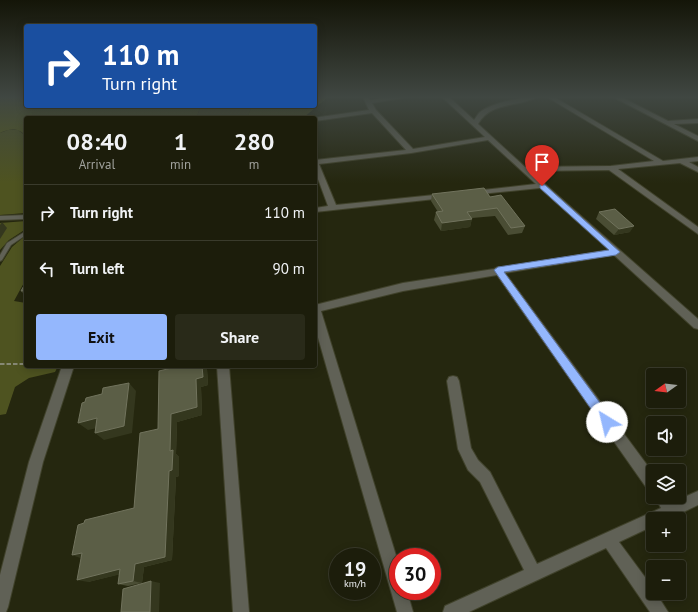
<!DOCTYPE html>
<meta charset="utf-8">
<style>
body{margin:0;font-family:"PT Sans",sans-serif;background:#292a19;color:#f1f3f6;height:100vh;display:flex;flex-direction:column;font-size:15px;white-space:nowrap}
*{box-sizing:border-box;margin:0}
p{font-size:13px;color:#a0a29d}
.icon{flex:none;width:22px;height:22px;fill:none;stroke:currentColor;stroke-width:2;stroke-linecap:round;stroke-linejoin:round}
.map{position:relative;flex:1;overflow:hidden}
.side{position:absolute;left:24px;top:116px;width:293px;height:252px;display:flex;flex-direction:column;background:#1c1d0b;border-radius:4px;box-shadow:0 2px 10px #0003,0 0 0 1px #3a3b2c}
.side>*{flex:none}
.hud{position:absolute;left:24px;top:24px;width:293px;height:84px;border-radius:4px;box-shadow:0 2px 10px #0003,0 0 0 1px #3a3b2c;background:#1a4fa0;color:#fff;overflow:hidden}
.needle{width:26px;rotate:256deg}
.controls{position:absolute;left:646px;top:368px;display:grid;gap:8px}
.controls a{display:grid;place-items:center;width:40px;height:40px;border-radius:4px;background:#1c1d0b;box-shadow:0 2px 10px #0003,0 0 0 1px #3a3b2c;font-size:20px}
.speed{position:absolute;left:329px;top:548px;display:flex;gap:8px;font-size:20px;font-weight:700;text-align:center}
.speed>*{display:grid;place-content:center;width:52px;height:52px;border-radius:50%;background:#1c1d0b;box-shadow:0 2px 10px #0003,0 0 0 1px #3a3b2c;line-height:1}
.speed small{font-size:10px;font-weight:400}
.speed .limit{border:6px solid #d22;background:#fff;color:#111}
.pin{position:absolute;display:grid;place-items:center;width:34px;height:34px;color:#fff;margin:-41px -17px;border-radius:50% 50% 50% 0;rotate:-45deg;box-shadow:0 0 4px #0007}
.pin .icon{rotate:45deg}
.me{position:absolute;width:44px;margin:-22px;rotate:324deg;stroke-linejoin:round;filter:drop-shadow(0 0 3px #0008)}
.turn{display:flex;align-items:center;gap:14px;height:84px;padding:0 12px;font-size:18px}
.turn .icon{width:52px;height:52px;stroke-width:2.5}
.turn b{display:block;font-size:28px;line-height:34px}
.eta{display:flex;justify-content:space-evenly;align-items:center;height:68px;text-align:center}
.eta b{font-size:24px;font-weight:700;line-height:28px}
.action{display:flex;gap:8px;margin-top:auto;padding:8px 12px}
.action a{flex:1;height:46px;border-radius:4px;background:#94b7fd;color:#111;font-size:16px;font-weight:700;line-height:46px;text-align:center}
.action a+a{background:#292a19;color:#f1f3f6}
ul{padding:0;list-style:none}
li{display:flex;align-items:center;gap:12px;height:56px;padding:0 12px;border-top:1px solid #3a3b2c}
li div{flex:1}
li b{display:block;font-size:15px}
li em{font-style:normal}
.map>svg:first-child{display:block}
</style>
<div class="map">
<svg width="698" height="612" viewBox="0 0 698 612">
<rect width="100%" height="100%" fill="#25270f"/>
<g fill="#4e5320">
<polygon points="201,106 252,106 247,118 196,118"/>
<polygon points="8,130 18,130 26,136 26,213 0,215 0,133"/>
<polygon points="26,221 26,229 9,240 0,250 0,223"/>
<polygon points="26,235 26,279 14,301 26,303 26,366 58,366 55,372 29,378 15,387 6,414 0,415 0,266 12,247"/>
</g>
<g fill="#565c1a">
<path d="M0,97h26v9h175l-5,12h-170v18c-8,-9 -17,-7 -26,-3z"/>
<polygon points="315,97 328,97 303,118 247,118 252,106 315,106"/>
</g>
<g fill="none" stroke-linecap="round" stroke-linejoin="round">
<g stroke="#40422b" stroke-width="2">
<g id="lane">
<polygon points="26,215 26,219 0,220 0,216"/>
<polygon points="26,231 26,235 11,245 2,260 0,261 0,255 7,243"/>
</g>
</g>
<g stroke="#40422b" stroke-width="2">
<g id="street">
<path d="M363,97h6l1,3 21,-3h18l-37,6 4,7 37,39 72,-12 -43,-40h7l25,23c2,-2 3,-5 5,-7 10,-10 44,-16 58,-16 -21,11 -45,4 -59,27l47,43 86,-1 43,-5 -107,-64h7l109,64 35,-4v4l-9,1 9,5v5l-18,-9 -62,6 80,58v7l-89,-64 -79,1 168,148v10l-4,-1 -80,-73 -109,18 148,200v19l-5,-2 -151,-215 -94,16 -82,20 77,251v29h9l6,21h-16l-82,-285v-22l88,-22 91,-14 4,-2 3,1 108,-18 -69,-62 -69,7 -1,-2 4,-2 62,-7 -48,-44 -77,13 -92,11 17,41 108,-11 4,2 -4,2 -129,14v-4l13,-2 -13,-35v-11l91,-10 -34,-37 -57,8v-3h-2l56,-8z"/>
<polygon points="613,97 621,97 668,121 698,119 698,123 674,124 698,136 698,141"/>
<polygon points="62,366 74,366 43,462 8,607 6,612 0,612 0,575 29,462"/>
<polygon points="217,366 229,366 249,612 233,612"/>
<polygon points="453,376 457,377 459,381 471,448 478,460 490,472 537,564 661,508 655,497 670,497 673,502 698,491 698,505 669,519 653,519 653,526 619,542 653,588 653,593 656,593 668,612 650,612 606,548 469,612 443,612 445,606 524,570 480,482 468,470 458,449 447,381 449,377"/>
</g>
</g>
<polyline stroke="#868874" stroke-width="2" stroke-dasharray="4.5 2" stroke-linecap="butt" points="0,364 26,364"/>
<use href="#lane" fill="#606156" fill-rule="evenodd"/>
<use href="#street" fill="#606156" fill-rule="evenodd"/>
</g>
<g fill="#4a4d34">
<polygon points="432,194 490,197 525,226 522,233 508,235 495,216 472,218 470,227 441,231 434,220 436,212 438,212 431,201"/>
<polygon points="599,212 630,232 614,235 596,219"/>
<polygon points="26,282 26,296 21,291"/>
<polygon points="207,369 208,385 201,387 202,415 177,422 176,454 179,457 179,476 176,477 172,560 144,567 142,583 128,586 118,584 120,574 88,582 134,508 158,429"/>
</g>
<g fill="#34371e">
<polygon points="472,219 470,227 441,231 442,223"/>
<polygon points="2,222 7,228 0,239 0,225"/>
<polygon points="634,226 630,232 614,235 619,229"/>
<polygon points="202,366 205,366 207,369 208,385 201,387 202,415 177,422 176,454 179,457 179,476 176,477 172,560 144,567 142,583 133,581 135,564 170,451 171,414 196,379"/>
<polygon points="129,383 136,391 132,433 104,440 95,433"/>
<polygon points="97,418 106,426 88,430 78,423"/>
<polygon points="82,553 83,559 72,555"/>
<polygon points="120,569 130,572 88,582 77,580"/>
<polygon points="151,581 160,583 159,612 150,612"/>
</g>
<g fill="#5b5e46" stroke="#71735d">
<polygon points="484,188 490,197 501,195 525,226 511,228 497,208 467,212 472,219 442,223 436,212 443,211 432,194"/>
<polygon points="615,209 634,226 619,229 599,212"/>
<polygon points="26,282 26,290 21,291"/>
<polygon points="180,366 202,366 203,377 196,379 197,407 171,414 170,451 173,450 172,470 169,471 165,557 135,564 133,581 118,584 120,569 77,580 82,553 72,555 78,525 84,523 85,520 134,508 140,433 158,429 159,371"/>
<polygon points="129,383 124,426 95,433 97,418 78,423 82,403 85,402 86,398 102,394 103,388"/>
<polygon points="151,581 150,612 121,612 123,589"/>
</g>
<linearGradient id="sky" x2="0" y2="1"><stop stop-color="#141508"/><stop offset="0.53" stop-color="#404742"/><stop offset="1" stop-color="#404742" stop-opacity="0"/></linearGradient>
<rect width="698" height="183" fill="url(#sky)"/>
<polygon fill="#94b7fd" stroke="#6077a4" points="540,185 545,185 620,252 616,255 504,272 611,418 613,422 611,426 607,427 603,426 494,270 498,267 609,250 540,188"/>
</svg>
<div class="controls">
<a><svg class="needle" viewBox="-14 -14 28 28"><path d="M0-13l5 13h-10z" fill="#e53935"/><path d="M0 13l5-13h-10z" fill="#a0a29d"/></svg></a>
<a><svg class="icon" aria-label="sound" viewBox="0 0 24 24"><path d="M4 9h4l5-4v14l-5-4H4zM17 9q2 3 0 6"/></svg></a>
<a><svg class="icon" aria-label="layers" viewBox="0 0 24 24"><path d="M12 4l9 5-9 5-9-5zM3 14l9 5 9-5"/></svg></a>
<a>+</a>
<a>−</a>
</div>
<div class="speed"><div>19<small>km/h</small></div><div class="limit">30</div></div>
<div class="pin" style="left:542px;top:186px;background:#d93025"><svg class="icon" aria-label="arrive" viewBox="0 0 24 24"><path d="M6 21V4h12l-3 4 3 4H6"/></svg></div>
<svg class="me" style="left:607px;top:422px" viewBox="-20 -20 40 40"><circle r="19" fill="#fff"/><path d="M0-13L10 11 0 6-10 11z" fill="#94b7fd"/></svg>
<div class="hud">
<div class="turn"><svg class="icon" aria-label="right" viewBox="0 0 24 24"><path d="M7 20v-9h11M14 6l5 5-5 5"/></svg><div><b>110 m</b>Turn right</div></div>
</div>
<section class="side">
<div class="eta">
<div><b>08:40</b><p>Arrival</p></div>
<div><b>1</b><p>min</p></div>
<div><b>280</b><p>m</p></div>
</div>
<ul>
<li><svg class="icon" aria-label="right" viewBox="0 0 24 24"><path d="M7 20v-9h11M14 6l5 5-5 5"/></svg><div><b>Turn right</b></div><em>110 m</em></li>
<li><svg class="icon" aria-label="left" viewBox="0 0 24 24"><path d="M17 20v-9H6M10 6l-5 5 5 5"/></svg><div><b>Turn left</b></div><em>90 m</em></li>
</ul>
<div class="action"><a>Exit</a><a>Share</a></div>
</section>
</div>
